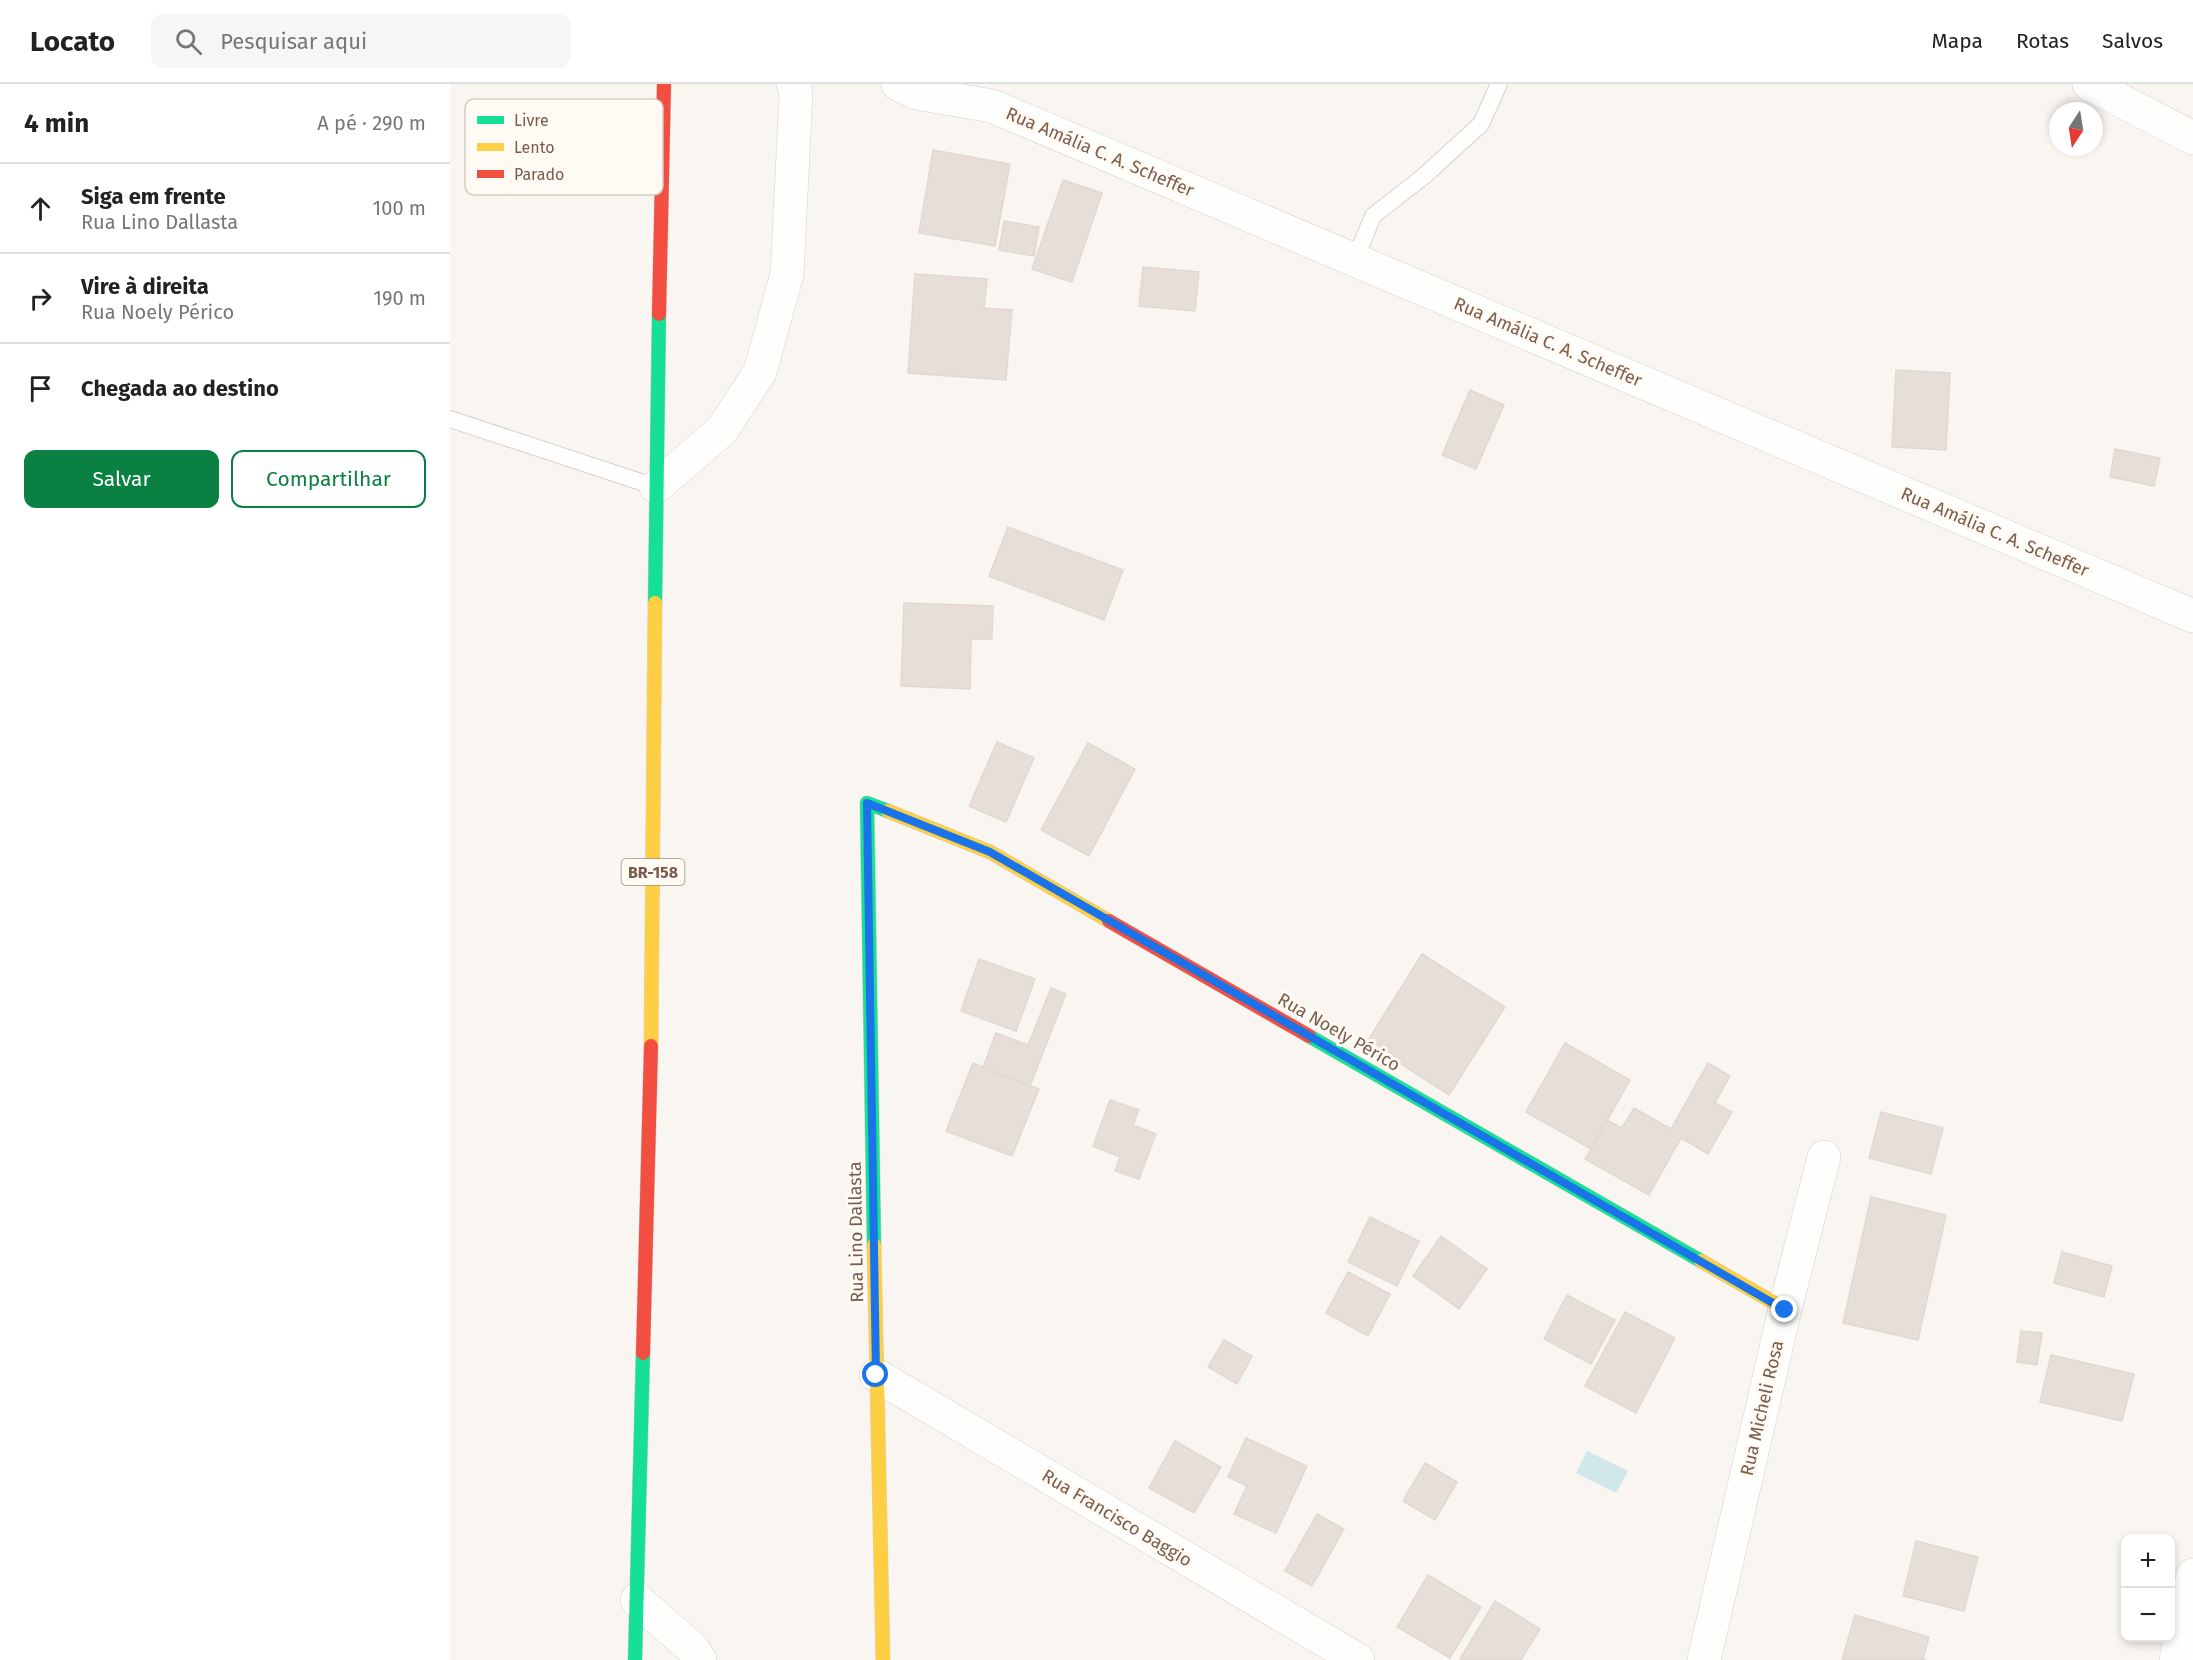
<!DOCTYPE html>
<html lang="pt">
<head>
<meta charset="utf-8">
<style>
  body { margin:0; font-family:"Fira Sans",sans-serif; background:#f6f6f6; color:#222 }
  .controls { position:absolute; right:18px; bottom:18px; display:grid; overflow:hidden; border-radius:12px; box-shadow:0 3px 9px #0003 }
  .controls button { width:54px; height:54px; display:grid; place-items:center; padding:0; border:0; border-bottom:2px solid #e0e0e0; background:#fff; color:#222; font:30px sans-serif }
  .compass { position:absolute; left:1599px; top:18px; width:54px; height:54px; border-radius:50%; background:#fff; box-shadow:0 3px 9px #0003; rotate:192deg }
  .stop { position:absolute; width:18px; height:18px; margin:-14px; border:4px solid #1a73e8; border-radius:50%; background:#fff }
  .stop.end { background:#1a73e8; border-color:#fff; box-shadow:0 2px 6px #0008 }
  .list { margin:0; padding:0; list-style:none }
  h2 { display:flex; justify-content:space-between; align-items:center; height:78px; margin:0; padding:0 24px; font-size:26px }
  h2 small { font-size:20px; font-weight:400; color:#767676 }
  .list li { display:grid; grid-template-columns:39px 1fr auto; gap:18px; align-items:center; box-sizing:border-box; height:90px; padding:0 24px; border-top:2px solid #e0e0e0 }
  .list b { display:block; font-size:22px; white-space:nowrap }
  .list p { margin:0; font-size:20px; white-space:nowrap; color:#767676 }
  .list em { font-size:20px; font-style:normal; color:#767676 }
  .actions { display:flex; gap:12px; padding:18px 24px }
  .actions a { flex:1; padding:14px 0; border:2px solid #0b8043; border-radius:12px; text-align:center; font-size:21px; color:#0b8043 }
  .actions .main { background:#0b8043; color:#fff }
  .icon { flex:none; width:33px; height:33px; fill:none; stroke:currentColor; stroke-width:2; stroke-linecap:round; stroke-linejoin:round }
  .map { position:relative; flex:none; width:1743px; height:1576px; overflow:hidden }
  header { display:flex; align-items:center; gap:36px; box-sizing:border-box; height:84px; padding:0 30px; background:#fff; border-bottom:2px solid #e0e0e0 }
  header strong { font-size:28px }
  nav { display:flex; gap:33px; margin-inline-start:auto; font-size:21px }
  .search { width:420px; height:54px; background:#f6f6f6; display:flex; align-items:center; gap:15px; box-sizing:border-box; padding:0 21px; border-radius:12px; color:#767676; font-size:22px }
  main { display:flex }
  aside { flex:1; background:#fff }
  .map>svg:first-child { display:block }
</style>
</head>
<body>
<header>
<strong>Locato</strong>
<div class="search"><svg class="icon" aria-label="search" viewBox="0 0 24 24"><circle cx="10" cy="10" r="6"/><path d="M15 15l6 6"/></svg>Pesquisar aqui</div>
<nav><a>Mapa</a><a>Rotas</a><a>Salvos</a></nav>
</header>
<main>
<aside>
<h2>4 min<small>A pé · 290 m</small></h2>
<ul class="list">
<li><svg class="icon" aria-label="ahead" viewBox="0 0 24 24"><path d="M12 20V5M6 11l6-6 6 6"/></svg><div><b>Siga em frente</b><p>Rua Lino Dallasta</p></div><em>100 m</em></li>
<li><svg class="icon" aria-label="right" viewBox="0 0 24 24"><path d="M7 20v-9h11M14 6l5 5-5 5"/></svg><div><b>Vire à direita</b><p>Rua Noely Périco</p></div><em>190 m</em></li>
<li><svg class="icon" aria-label="arrive" viewBox="0 0 24 24"><path d="M6 21V4h12l-3 4 3 4H6"/></svg><div><b>Chegada ao destino</b></div></li>
</ul>
<div class="actions"><a class="main">Salvar</a><a>Compartilhar</a></div>
</aside>
<div class="map">
<svg width="1743" height="1576" viewBox="0 0 1743 1576">
  <rect width="100%" height="100%" fill="#f9f5f0"/>
  <!-- water -->
  <path fill="#d0e8ea" d="M1137 1367 1178 1387 1166 1409 1126 1389Z"/>
  <!-- building -->
  <path fill="#e6ded7" stroke="#e2d8d2" stroke-width="1.5" d="M483 66 560 80 545 162 469 149Z
    M613 96 652 109 622 198 582 185Z
    M554 137 589 143 584 172 549 166Z
    M693 183 749 188 745 227 689 222Z
    M465 190 537 195 534 224 562 226 556 296 458 289Z
    M1446 286 1500 289 1496 366 1442 363Z
    M1020 306 1054 321 1026 385 992 371Z
    M1665 365 1710 374 1704 402 1660 393Z
    M558 443 673 486 654 536 539 492Z
    M454 519 543 522 542 555H521L520 605 451 602Z
    M547 658 584 674 556 738 519 722Z
    M638 659 685 685 639 772 591 746Z
    M972 870 1055 923 999 1011 917 958Z
    M529 875 585 895 566 947 511 927Z
    M601 904 616 910 580 1002 533 983 546 949 578 961Z
    M1115 959 1180 996 1141 1065 1076 1028Z
    M523 979 589 1005 562 1072 496 1047Z
    M1258 979 1280 992 1265 1019 1282 1028 1258 1070 1231 1054 1199 1111 1135 1075 1157 1036 1172 1044 1184 1024 1221 1045Z
    M660 1016 689 1026 683 1041 706 1050 689 1095 665 1087 670 1073 643 1062Z
    M1431 1028 1493 1044 1481 1090 1419 1074Z
    M1421 1113 1496 1131 1468 1256 1393 1239Z
    M920 1133 969 1157 947 1202 898 1178Z
    M991 1152 1037 1185 1009 1225 963 1192Z
    M1612 1168 1662 1182 1654 1213 1604 1199Z
    M898 1188 940 1210 918 1252 876 1229Z
    M1117 1211 1165 1236 1141 1280 1094 1255Z
    M1175 1228 1225 1254 1186 1329 1135 1302Z
    M1571 1247 1592 1249 1587 1281 1567 1278Z
    M774 1256 802 1272 787 1300 758 1283Z
    M1601 1271 1684 1290 1672 1337 1590 1318Z
    M796 1354 857 1382 826 1449 784 1430 797 1402 778 1393Z
    M725 1357 771 1383 744 1429 699 1404Z
    M975 1379 1007 1398 985 1436 953 1417Z
    M867 1430 894 1445 862 1502 835 1487Z
    M1466 1457 1528 1473 1514 1527 1453 1512Z
    M978 1491 1031 1523 1000 1574 947 1543Z
    M1045 1517 1090 1545 1071 1576H1012L1010 1575Z
    M1405 1531 1479 1553 1473 1575 1476 1576H1392Z"/>
  <g fill="none" stroke-linecap="round" stroke-linejoin="round">
    <defs>
      <path id="lane" d="M905 176 923 132 974 92 1031 40 1049 0
        M0 335 206 403"/>
      <path id="street" d="M448 0 466 9 542 22 1743 532
        M1639 0 1743 54
        M206 403 272 346 310 288 337 190 346 10 343 0
        M426 1291 908 1576
        M187 1516 243 1565 250 1576
        M1254 1576 1335 1225 1374 1073
        M1726 1576 1743 1491"/>
      <path id="fast" d="M205 519 209 230
        M859 952 1251 1177
        M424 1161 417 719 438 727
        M185 1576 193 1269"/>
      <path id="slow" d="M438 727 540 768 659 837
        M201 962 205 519
        M424 1161 433 1576
        M1251 1177 1335 1225"/>
      <path id="jam" d="M209 230 214 0
        M659 837 859 952
        M193 1269 201 962"/>
    </defs>
    <!-- lane casing -->
    <use href="#lane" stroke="#d7d1cb" stroke-width="18"/>
    <!-- street casing -->
    <use href="#street" stroke="#d7d1cb" stroke-width="34"/>
    <!-- fast casing -->
    <use href="#fast" stroke="#d9d2cb" stroke-width="15"/>
    <!-- slow casing -->
    <use href="#slow" stroke="#d9d2cb" stroke-width="15"/>
    <!-- jam casing -->
    <use href="#jam" stroke="#d9d2cb" stroke-width="15"/>
    <!-- lane -->
    <use href="#lane" stroke="#fefefd" stroke-width="16"/>
    <!-- street -->
    <use href="#street" stroke="#fefefd" stroke-width="33"/>
    <!-- fast -->
    <use href="#fast" stroke="#16e098" stroke-width="14"/>
    <!-- slow -->
    <use href="#slow" stroke="#ffcf43" stroke-width="14"/>
    <!-- jam -->
    <use href="#jam" stroke="#f24e42" stroke-width="14"/>
  </g>
  <g fill="none" stroke-linecap="round" stroke-linejoin="round">
    <!-- route -->
    <path stroke="#1a73e8" stroke-width="8" d="M426 1291 417 719 540 768 1335 1226"/>
  </g>
  <g text-anchor="middle" stroke-width="6" stroke-linejoin="round" paint-order="stroke">
    <!-- shield labels -->
    <rect fill="#fffaf3" stroke="#a28b7f" stroke-width="1.5" x="171.5" y="775" width="63" height="26" rx="4.5"/>
    <g font-size="16" font-weight="bold" fill="#7a5c4d">
      <text x="203" y="794">BR-158</text>
    </g>
    <!-- street labels -->
    <g font-size="18" fill="#7a5c4d" stroke="#fffaf3">
      <text transform="translate(650 68) rotate(23)" y="6">Rua Amália C. A. Scheffer</text>
      <text transform="translate(1098 258) rotate(23)" y="6">Rua Amália C. A. Scheffer</text>
      <text transform="translate(1545 448) rotate(23)" y="6">Rua Amália C. A. Scheffer</text>
      <text transform="translate(889 948) rotate(30)" y="6">Rua Noely Périco</text>
      <text transform="translate(406 1148) rotate(-91)" y="6">Rua Lino Dallasta</text>
      <text transform="translate(1312 1324) rotate(-77)" y="6">Rua Micheli Rosa</text>
      <text transform="translate(667 1434) rotate(31)" y="6">Rua Francisco Baggio</text>
    </g>
  </g>
  <!-- legend -->
  <rect x="15" y="15" width="198" height="96" rx="9" fill="#fffaf3" stroke="#d7cbc1" stroke-width="1.5"/>
  <rect x="27" y="32" width="27" height="8" fill="#16e098"/>
  <rect x="27" y="59" width="27" height="8" fill="#ffcf43"/>
  <rect x="27" y="86" width="27" height="8" fill="#f24e42"/>
  <g font-size="16" fill="#7a5c4d">
    <text x="64" y="42">Livre</text>
    <text x="64" y="69">Lento</text>
    <text x="64" y="96">Parado</text>
  </g>
</svg>
<div class="controls">
<button>+</button>
<button>−</button>
</div>
<svg class="compass" viewBox="-18 -18 36 36"><path d="M0-13l5 13h-10z" fill="#e53935"/><path d="M0 13l5-13h-10z" fill="#767676"/></svg>
<div class="stop" style="left:426px;top:1291px"></div>
<div class="stop end" style="left:1335px;top:1226px"></div>
</div>
</main>
</body>
</html>
